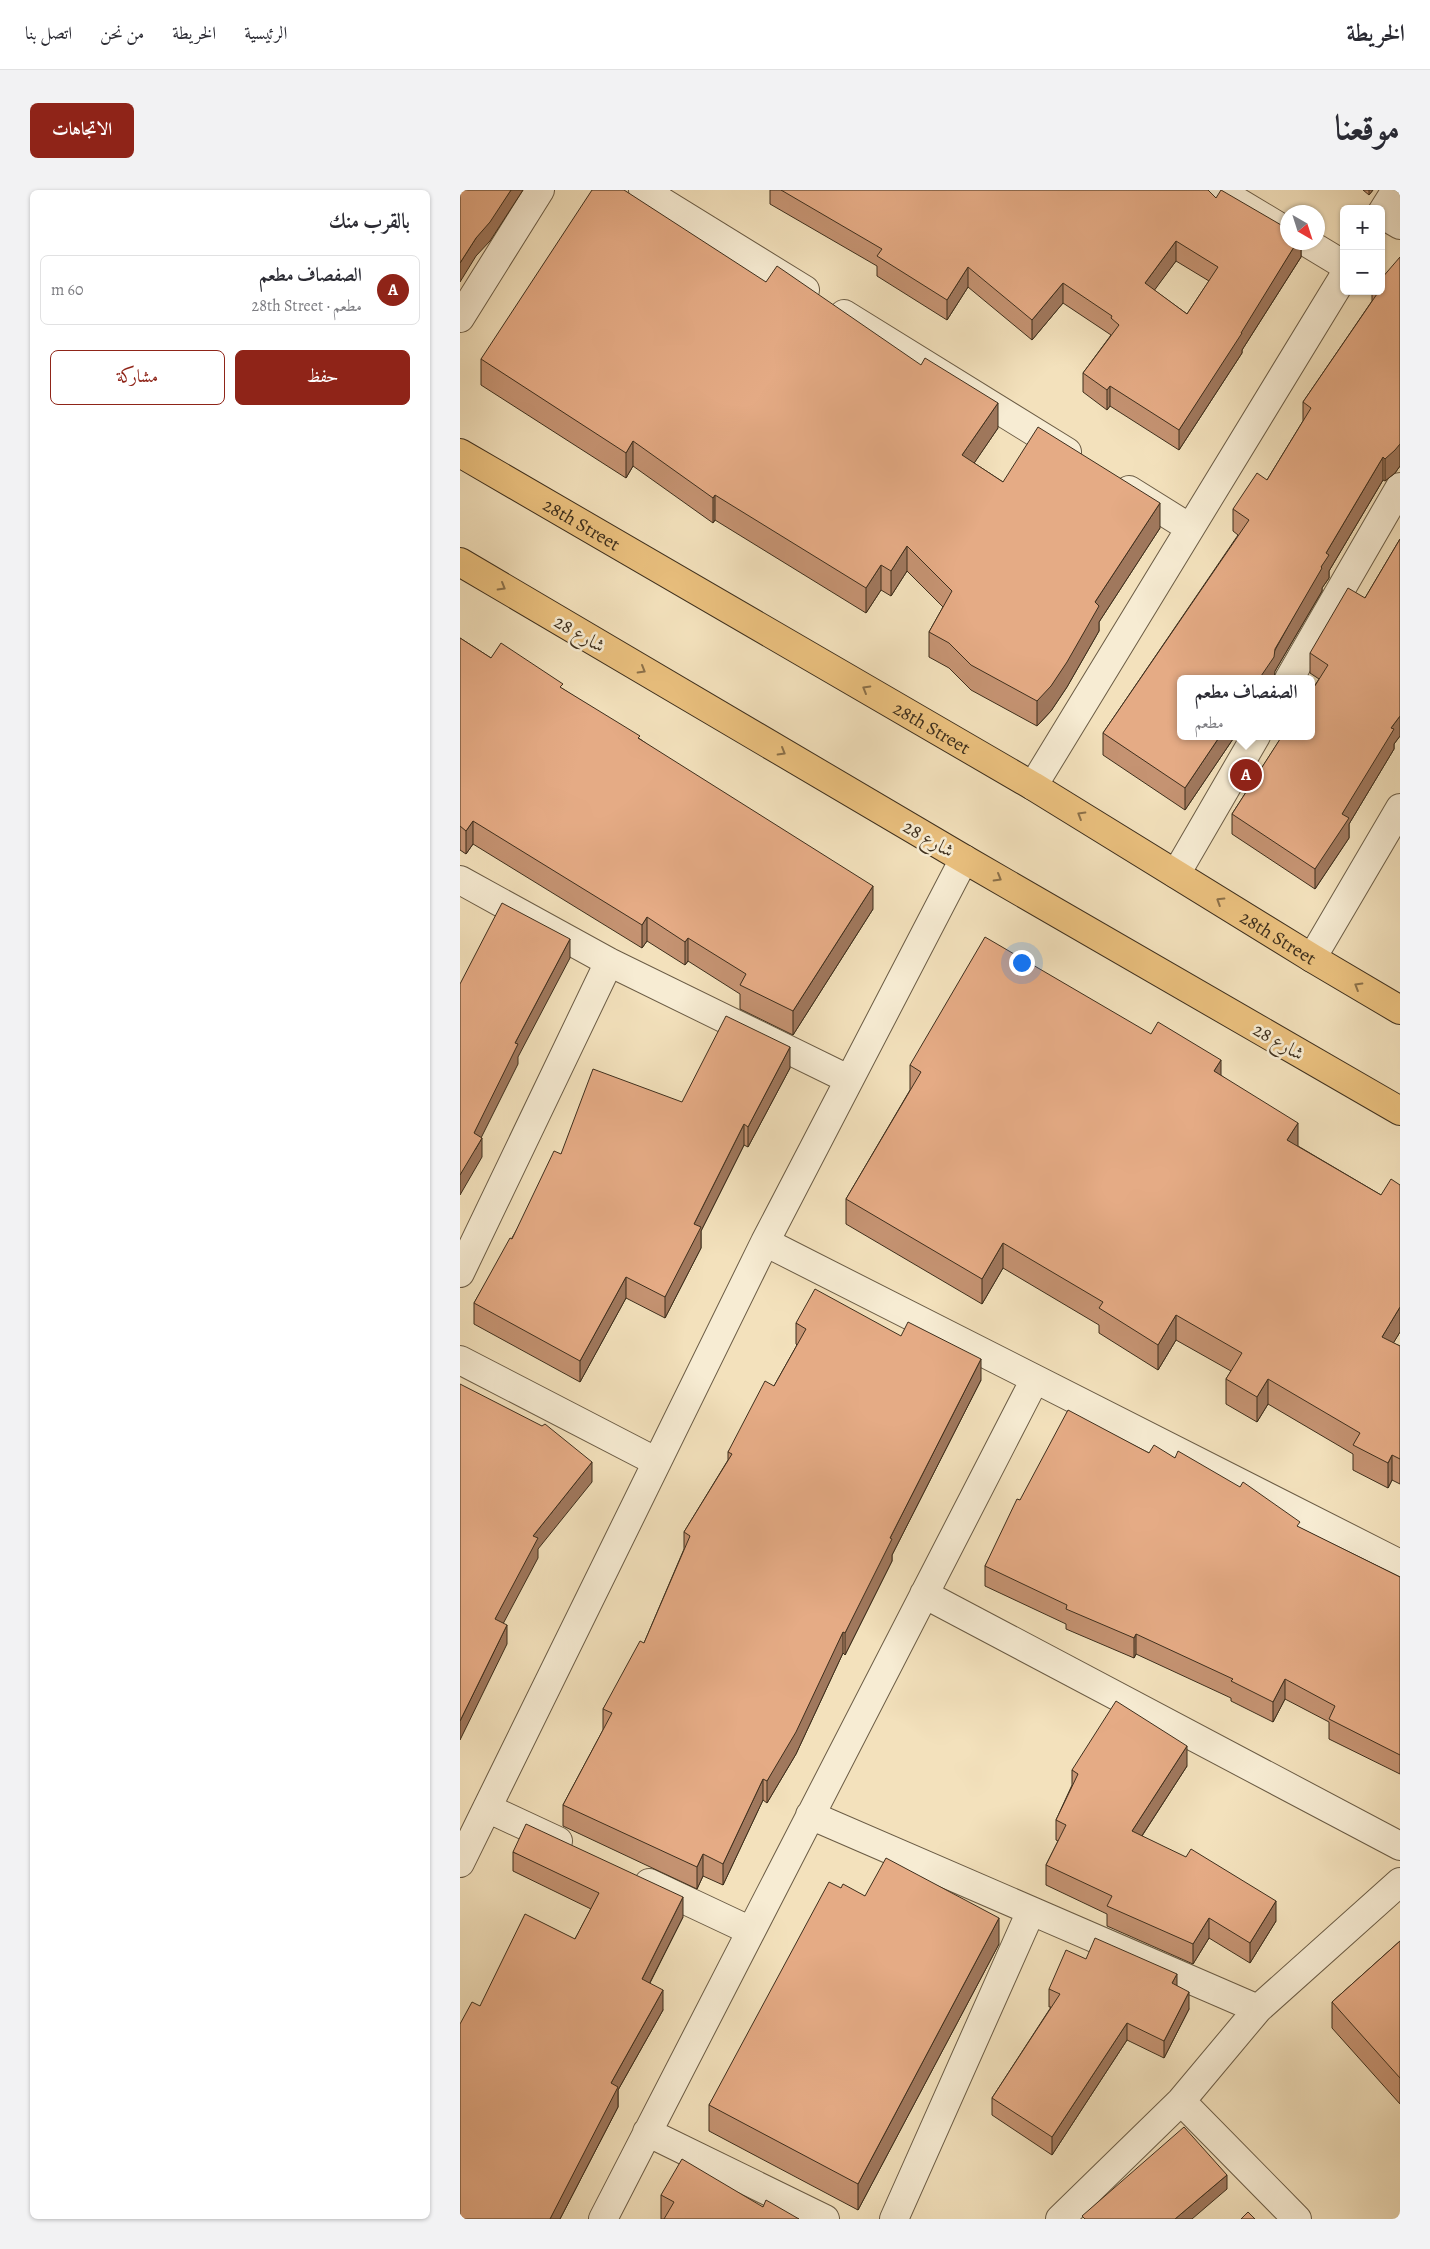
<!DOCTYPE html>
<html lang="ar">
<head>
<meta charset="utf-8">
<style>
  body { margin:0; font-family:Alegreya,Amiri,serif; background:#f2f2f3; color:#2b2b33; direction:rtl }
  .controls { position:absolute; right:15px; top:15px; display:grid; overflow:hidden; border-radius:8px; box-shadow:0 1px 4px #0004 }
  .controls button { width:45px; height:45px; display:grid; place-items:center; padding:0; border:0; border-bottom:1px solid #e1e1e2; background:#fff; color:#2b2b33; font:25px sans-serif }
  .compass { position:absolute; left:820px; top:15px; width:45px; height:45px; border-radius:50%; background:#fff; box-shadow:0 1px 4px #0004; rotate:141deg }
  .you { position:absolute; left:561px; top:772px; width:18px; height:18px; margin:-12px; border:4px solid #fff; border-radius:50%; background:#1a73e8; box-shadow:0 0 0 8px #1a73e833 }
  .badge { display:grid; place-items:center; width:32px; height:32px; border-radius:50%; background:#8f2418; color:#fff; font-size:16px; font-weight:700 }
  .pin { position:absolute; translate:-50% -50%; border:2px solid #fff; box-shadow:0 1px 5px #0006 }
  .popup { position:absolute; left:717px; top:485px; width:138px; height:65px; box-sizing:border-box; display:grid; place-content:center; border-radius:8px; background:#fff; filter:drop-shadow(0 1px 4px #0005); font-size:16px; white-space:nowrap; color:#7c7c81 }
  .popup b { font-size:19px; color:#2b2b33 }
  .popup::after { content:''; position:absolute; left:50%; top:100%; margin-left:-10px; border:10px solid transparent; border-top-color:#fff }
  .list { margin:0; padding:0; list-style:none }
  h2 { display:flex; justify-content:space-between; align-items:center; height:65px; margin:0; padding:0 20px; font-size:21px }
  h2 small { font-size:16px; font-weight:400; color:#7c7c81 }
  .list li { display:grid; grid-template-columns:32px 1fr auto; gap:15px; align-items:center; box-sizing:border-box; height:70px; margin:0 10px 10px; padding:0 10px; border:1px solid #e1e1e2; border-radius:8px }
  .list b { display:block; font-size:19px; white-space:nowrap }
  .list p { margin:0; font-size:16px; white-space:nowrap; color:#7c7c81 }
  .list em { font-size:16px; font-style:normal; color:#7c7c81 }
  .actions { display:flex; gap:10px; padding:15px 20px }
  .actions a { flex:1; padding:11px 0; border:1px solid #8f2418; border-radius:8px; text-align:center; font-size:18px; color:#8f2418 }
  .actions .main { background:#8f2418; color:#fff }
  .map { position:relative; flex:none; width:940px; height:2029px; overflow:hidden; direction:ltr; border-radius:8px }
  header { display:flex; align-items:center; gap:30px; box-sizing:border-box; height:70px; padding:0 25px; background:#fff; border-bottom:1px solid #e1e1e2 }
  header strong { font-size:24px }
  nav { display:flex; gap:28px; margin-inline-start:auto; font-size:18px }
  .intro { display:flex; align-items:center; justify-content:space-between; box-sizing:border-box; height:120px; padding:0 30px }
  h1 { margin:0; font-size:35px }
  .button { padding:12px 22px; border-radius:8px; background:#8f2418; color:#fff; font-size:18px; font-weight:700 }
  main { display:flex; gap:30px; padding:0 30px }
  aside { flex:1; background:#fff; border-radius:8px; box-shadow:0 1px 4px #0004 }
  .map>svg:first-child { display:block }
</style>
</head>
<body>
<header>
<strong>الخريطة</strong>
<nav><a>الرئيسية</a><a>الخريطة</a><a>من نحن</a><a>اتصل بنا</a></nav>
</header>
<div class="intro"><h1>موقعنا</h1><a class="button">الاتجاهات</a></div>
<main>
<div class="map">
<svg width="940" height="2029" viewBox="0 0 940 2029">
  <rect width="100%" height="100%" fill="#f3e1bc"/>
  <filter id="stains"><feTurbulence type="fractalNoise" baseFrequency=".004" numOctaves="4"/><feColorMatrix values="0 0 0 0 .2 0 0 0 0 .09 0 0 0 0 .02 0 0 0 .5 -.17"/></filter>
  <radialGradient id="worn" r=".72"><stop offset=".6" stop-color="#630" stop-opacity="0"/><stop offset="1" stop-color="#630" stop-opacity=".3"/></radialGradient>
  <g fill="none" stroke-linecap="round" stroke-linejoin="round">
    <defs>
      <path id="minor" d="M183 0 345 100
        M758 0 828 42
        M936 0 921 24 940 35
        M846 52 884 75
        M384 124 607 262
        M0 128 80 0
        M669 300 730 338
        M829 489 940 297
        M573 596 884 86
        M716 684 796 546
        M0 690 149 772 388 889
        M852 768 940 618
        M305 1052 940 1374
        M0 1083 149 772
        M0 1170 197 1272
        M464 1404 940 1656
        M27 1618 98 1651
        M350 1625 798 1819
        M0 1673 305 1052 504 669
        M189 1693 291 1741
        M721 1911 837 2029
        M187 1942 365 2029
        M143 2029 575 1189
        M434 2029 571 1721
        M600 2029 721 1911 798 1819 940 1692"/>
      <g id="major">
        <path id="s1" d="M0 263 573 596 852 768 940 820"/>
        <path d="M0 372 504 669 940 921"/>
      </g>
    </defs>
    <!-- minor casing -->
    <use href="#minor" stroke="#6b5c45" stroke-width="30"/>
    <!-- major casing -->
    <use href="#major" stroke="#3e2f1d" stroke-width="30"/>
    <!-- minor -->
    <use href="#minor" stroke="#f7ecd3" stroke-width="28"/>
    <!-- major -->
    <use href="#major" stroke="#eac07e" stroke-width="28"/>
  </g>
  <!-- wall -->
  <path fill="#c59372" stroke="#3e2f1d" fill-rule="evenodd" d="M310 0H748L756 8 841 52V67L782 160V163L719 260 650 216 647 220 623 202V183L651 145 603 113 572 150 508 97 487 130 417 86V76L310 14ZM716 71 749 91 727 124 694 100Z
    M903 0H913L909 5Z
    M940 67V276L935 283 925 291 923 290 869 381V388L862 398V401L815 481 721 546H775L725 620 643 565V543L778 345 773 341V319L807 290 843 231V212L912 111V101H921Z
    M306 92 538 238 514 273 543 292 700 338 639 432V441L607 497 591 521 577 536 511 500 489 478 469 467V442L483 417 447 381 431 406 421 400 406 423 255 330 253 333 173 276 166 288 21 195V169Z
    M940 349V546L934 554V559L889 634V648L855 699 772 644V624L859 489 850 483V463L905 408Z
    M0 448 31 468 103 499 180 549 413 719 333 845 280 819V804L228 771 225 775 187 751 182 758 13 654 6 664 0 660Z
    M450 875 761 885 838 956 921 1005 940 995V1142L933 1153 940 1156V1294L932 1290 928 1298 893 1280V1264L808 1214 797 1232 766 1214V1189L771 1181 716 1150 698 1180 639 1143V1135L543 1078 522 1114 386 1034V1009L450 900Z
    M330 878 288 957 284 955 241 1041V1058L205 1128 166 1108 120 1192 14 1134V1113L101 964Z
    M336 1133 521 1190 432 1365V1371L385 1465 383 1463 336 1564 307 1613 303 1610 263 1695 243 1686 237 1699 103 1636V1615L143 1540V1519L184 1453 224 1359V1342L268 1270V1262L314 1196 337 1155 336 1154Z
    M689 1263 715 1268 840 1338 940 1387V1584L869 1549V1532L825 1509 813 1532 771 1511V1508L676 1464 674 1468 606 1439V1434L525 1396V1376L560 1310Z
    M727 1576 682 1646 816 1731 790 1773 749 1748 733 1774 647 1736V1724L586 1695V1675L598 1651 596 1650V1630L612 1595V1580Z
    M53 1662 223 1727 190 1793 203 1820 158 1900V1917L100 2029H0L20 1816 115 1749 131 1719 53 1681Z
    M381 1698 539 1754 398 2020 249 1941V1915Z
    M940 1751V1914L872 1838V1812Z
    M626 1769 717 1796 729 1819 704 1868 667 1850 592 1965 532 1925V1908L591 1817H589V1799Z
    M201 2005 303 2017 339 2029H201Z"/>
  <!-- shaded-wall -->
  <path fill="#a0785d" stroke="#3e2f1d" d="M51 0H63L30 51 16 66 0 92V73L16 48Z
    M909 0H913L909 5Z
    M716 51V71L685 113V93Z
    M837 52H841V67L782 160V163L719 260V240Z
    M508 77V97L487 130V110Z
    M603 93V113L572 150V130Z
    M650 196V216L647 220V200Z
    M538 213V238L502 291V265Z
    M173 251V276L166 288V263Z
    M940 253V276L935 283 925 291V269Z
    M923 267V290L869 381V388L862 398V401L815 481 814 489H799L861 377 866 363Z
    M255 305V330L253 333V308Z
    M700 313V338L639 432V441L607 497 591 521 577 536V511L635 412Z
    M447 356V381L431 406V381Z
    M421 375V400L406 423V398Z
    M940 526V546L934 554V559L889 634V648L855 699V679L882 624 931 538Z
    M760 546H775L725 620V598Z
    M13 631V654L6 664V641Z
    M413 696V719L333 845V821Z
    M187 727V751L182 758V735Z
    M228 748V771L225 775V752Z
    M110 749V768L58 867V874L15 960 22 948V967L0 1005V985L14 943 55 853Z
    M330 857V878L288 957V937Z
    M761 870V895L754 881Z
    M838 933V958L827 950Z
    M284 934V955L241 1041V1058L205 1128V1107L234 1034Z
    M543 1053V1078L522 1114V1089Z
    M166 1087V1108L120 1192V1171Z
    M940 1117V1142L922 1172V1147Z
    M716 1125V1150L698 1180V1155Z
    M521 1169V1190L432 1365V1371L385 1465V1443L430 1348Z
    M808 1189V1214L797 1232V1207Z
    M932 1265V1290L928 1298V1273Z
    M132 1272V1292L78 1359V1368L35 1449V1429L73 1346Z
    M47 1435V1454L0 1550V1531Z
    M383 1442V1463L336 1564 307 1613V1591Z
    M676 1444V1464L674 1468V1448Z
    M825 1489V1509L813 1532V1512Z
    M727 1556V1576L672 1661V1641Z
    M303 1589V1610L263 1695V1674Z
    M243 1664V1686L237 1699V1677Z
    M223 1707V1727L182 1808V1789Z
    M816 1711V1731L790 1773V1753Z
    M539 1728V1754L398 2020V1994Z
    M749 1728V1748L733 1774V1754Z
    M717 1784V1801L712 1793Z
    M203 1800V1820L158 1900V1917L100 2029H90L151 1893Z
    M729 1802V1819L704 1868V1851Z
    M667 1833V1850L592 1965V1947Z
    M767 1985V1999L732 2029H715Z"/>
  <!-- building -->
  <path fill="#e5ab85" stroke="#3e2f1d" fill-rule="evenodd" d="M0 0H51L30 32 16 48 0 73Z
    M132 0H164L306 92 317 76 461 175 465 168 538 213 502 265 543 292 578 237 700 313 635 412 639 416 607 472 591 496 577 511 511 475 489 453 469 442 492 401 447 356 431 381 421 375 406 398 255 305 253 308 173 251 166 263 21 169Z
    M321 0H748L756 8 761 0 828 39V52H837L781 143H782L719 240 650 196 647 200 623 183 659 135 651 128 652 126 603 93 572 130 508 77 487 110 417 66 422 59ZM716 51 758 77 727 124 685 93Z
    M940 67V254L935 260 925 269 923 267 866 363 869 365 861 377 862 378 815 459 814 467 799 489H721V546H760L725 598 643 543 789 330 773 319 797 283 807 290 851 218 843 212 917 104 914 101H921V89Z
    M940 349V526L931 538 934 539 882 624 889 628 855 679 772 624 822 546H851V502L868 475 850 463 888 398 905 408Z
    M0 448 31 468 41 453 103 494 100 497 180 546 178 548 413 696 333 821 280 795 286 784 228 748 225 752 187 727 182 735 13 631 6 641 0 636Z
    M42 713 110 749 55 853 58 854 14 943 22 948 0 985V794Z
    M525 747 691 844 698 832 761 870 754 881 838 933 827 950 921 1005 931 989 940 995V1117L922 1147 940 1156V1269L932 1265 928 1273 893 1255 900 1243 808 1189 797 1207 766 1189 782 1163 716 1125 698 1155 639 1118 643 1112 543 1053 522 1089 386 1009 461 882 450 875Z
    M266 826 330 857 288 937 284 934 234 1034 241 1037 205 1107 166 1087 120 1171 14 1113 50 1048 52 1049 94 961 101 964 133 879 222 912Z
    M355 1099 441 1146 448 1132 521 1169 430 1348 432 1349 385 1443 383 1442 336 1542 307 1591 303 1589 263 1674 243 1664 237 1677 103 1615 152 1523 143 1519 180 1451 184 1453 230 1346 224 1342 272 1264 268 1262 305 1191 314 1196 346 1139 336 1133Z
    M0 1194 82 1236 85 1234 132 1272 73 1346 78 1348 35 1429 47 1435 0 1531Z
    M608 1220 689 1263 694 1255 715 1268 718 1261 780 1297 783 1292 840 1332 837 1336 940 1387V1565L869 1529 875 1516 825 1489 813 1512 771 1491 773 1489 676 1444 674 1448 606 1419 607 1415 525 1376 557 1309 560 1310Z
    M656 1511 727 1556 672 1641 726 1667 731 1659 816 1711 790 1753 749 1728 733 1754 647 1716 652 1706 586 1675 606 1635 596 1630 618 1584 612 1580Z
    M66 1634 223 1707 182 1789 203 1800 151 1893 158 1897 90 2029H0V1834L12 1812 20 1816 65 1724 115 1749 139 1703 53 1662Z
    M426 1668 539 1728 398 1994 249 1915 369 1692 381 1698 383 1694 405 1706Z
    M635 1748 717 1784 712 1793 729 1802 704 1851 667 1833 592 1947 532 1908 600 1804 589 1799 606 1760 626 1769Z
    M940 1751V1888L872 1812Z
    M724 1937 767 1985 715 2029H625L622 2026Z
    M222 1969 303 2017 306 2010 339 2029H204L214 2012 201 2005Z
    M788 2022 795 2029H781Z"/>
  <!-- one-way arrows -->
  <defs><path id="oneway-chevron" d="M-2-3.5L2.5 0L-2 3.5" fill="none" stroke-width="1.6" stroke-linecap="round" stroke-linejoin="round" transform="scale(1.25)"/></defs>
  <g stroke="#8b7049">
    <use href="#oneway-chevron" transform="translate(42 397) rotate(30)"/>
    <use href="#oneway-chevron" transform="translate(182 480) rotate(30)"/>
    <use href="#oneway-chevron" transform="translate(406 499) rotate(-150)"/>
    <use href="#oneway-chevron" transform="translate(322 562) rotate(30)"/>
    <use href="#oneway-chevron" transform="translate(621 625) rotate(-149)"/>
    <use href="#oneway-chevron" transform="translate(538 688) rotate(30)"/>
    <use href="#oneway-chevron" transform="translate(760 711) rotate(-148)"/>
    <use href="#oneway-chevron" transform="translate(898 796) rotate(-149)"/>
  </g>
  <g text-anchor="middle" stroke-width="5" stroke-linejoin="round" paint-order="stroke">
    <!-- street labels -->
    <g font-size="19" fill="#3e2f1d" stroke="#f7ecd3">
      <text dy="7" stroke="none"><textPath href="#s1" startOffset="141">28th Street</textPath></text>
      <text transform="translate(120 443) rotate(30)" y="7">شارع 28</text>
      <text dy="7" stroke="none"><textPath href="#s1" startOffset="546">28th Street</textPath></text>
      <text transform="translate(469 648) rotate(30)" y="7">شارع 28</text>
      <text dy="7" stroke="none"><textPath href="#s1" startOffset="951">28th Street</textPath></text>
      <text transform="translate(819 851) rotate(30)" y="7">شارع 28</text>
    </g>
  </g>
  <rect width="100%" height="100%" filter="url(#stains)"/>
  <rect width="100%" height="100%" fill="url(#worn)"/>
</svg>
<div class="controls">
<button>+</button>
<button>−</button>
</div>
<svg class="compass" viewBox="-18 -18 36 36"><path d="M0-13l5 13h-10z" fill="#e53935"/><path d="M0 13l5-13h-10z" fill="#7c7c81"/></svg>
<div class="you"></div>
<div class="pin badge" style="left:786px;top:585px">A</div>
<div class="popup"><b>الصفصاف مطعم</b>مطعم</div>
</div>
<aside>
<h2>بالقرب منك<small></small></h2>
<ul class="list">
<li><span class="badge">A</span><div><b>الصفصاف مطعم</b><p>مطعم · 28th Street</p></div><em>60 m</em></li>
</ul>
<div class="actions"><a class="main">حفظ</a><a>مشاركة</a></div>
</aside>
</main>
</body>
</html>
